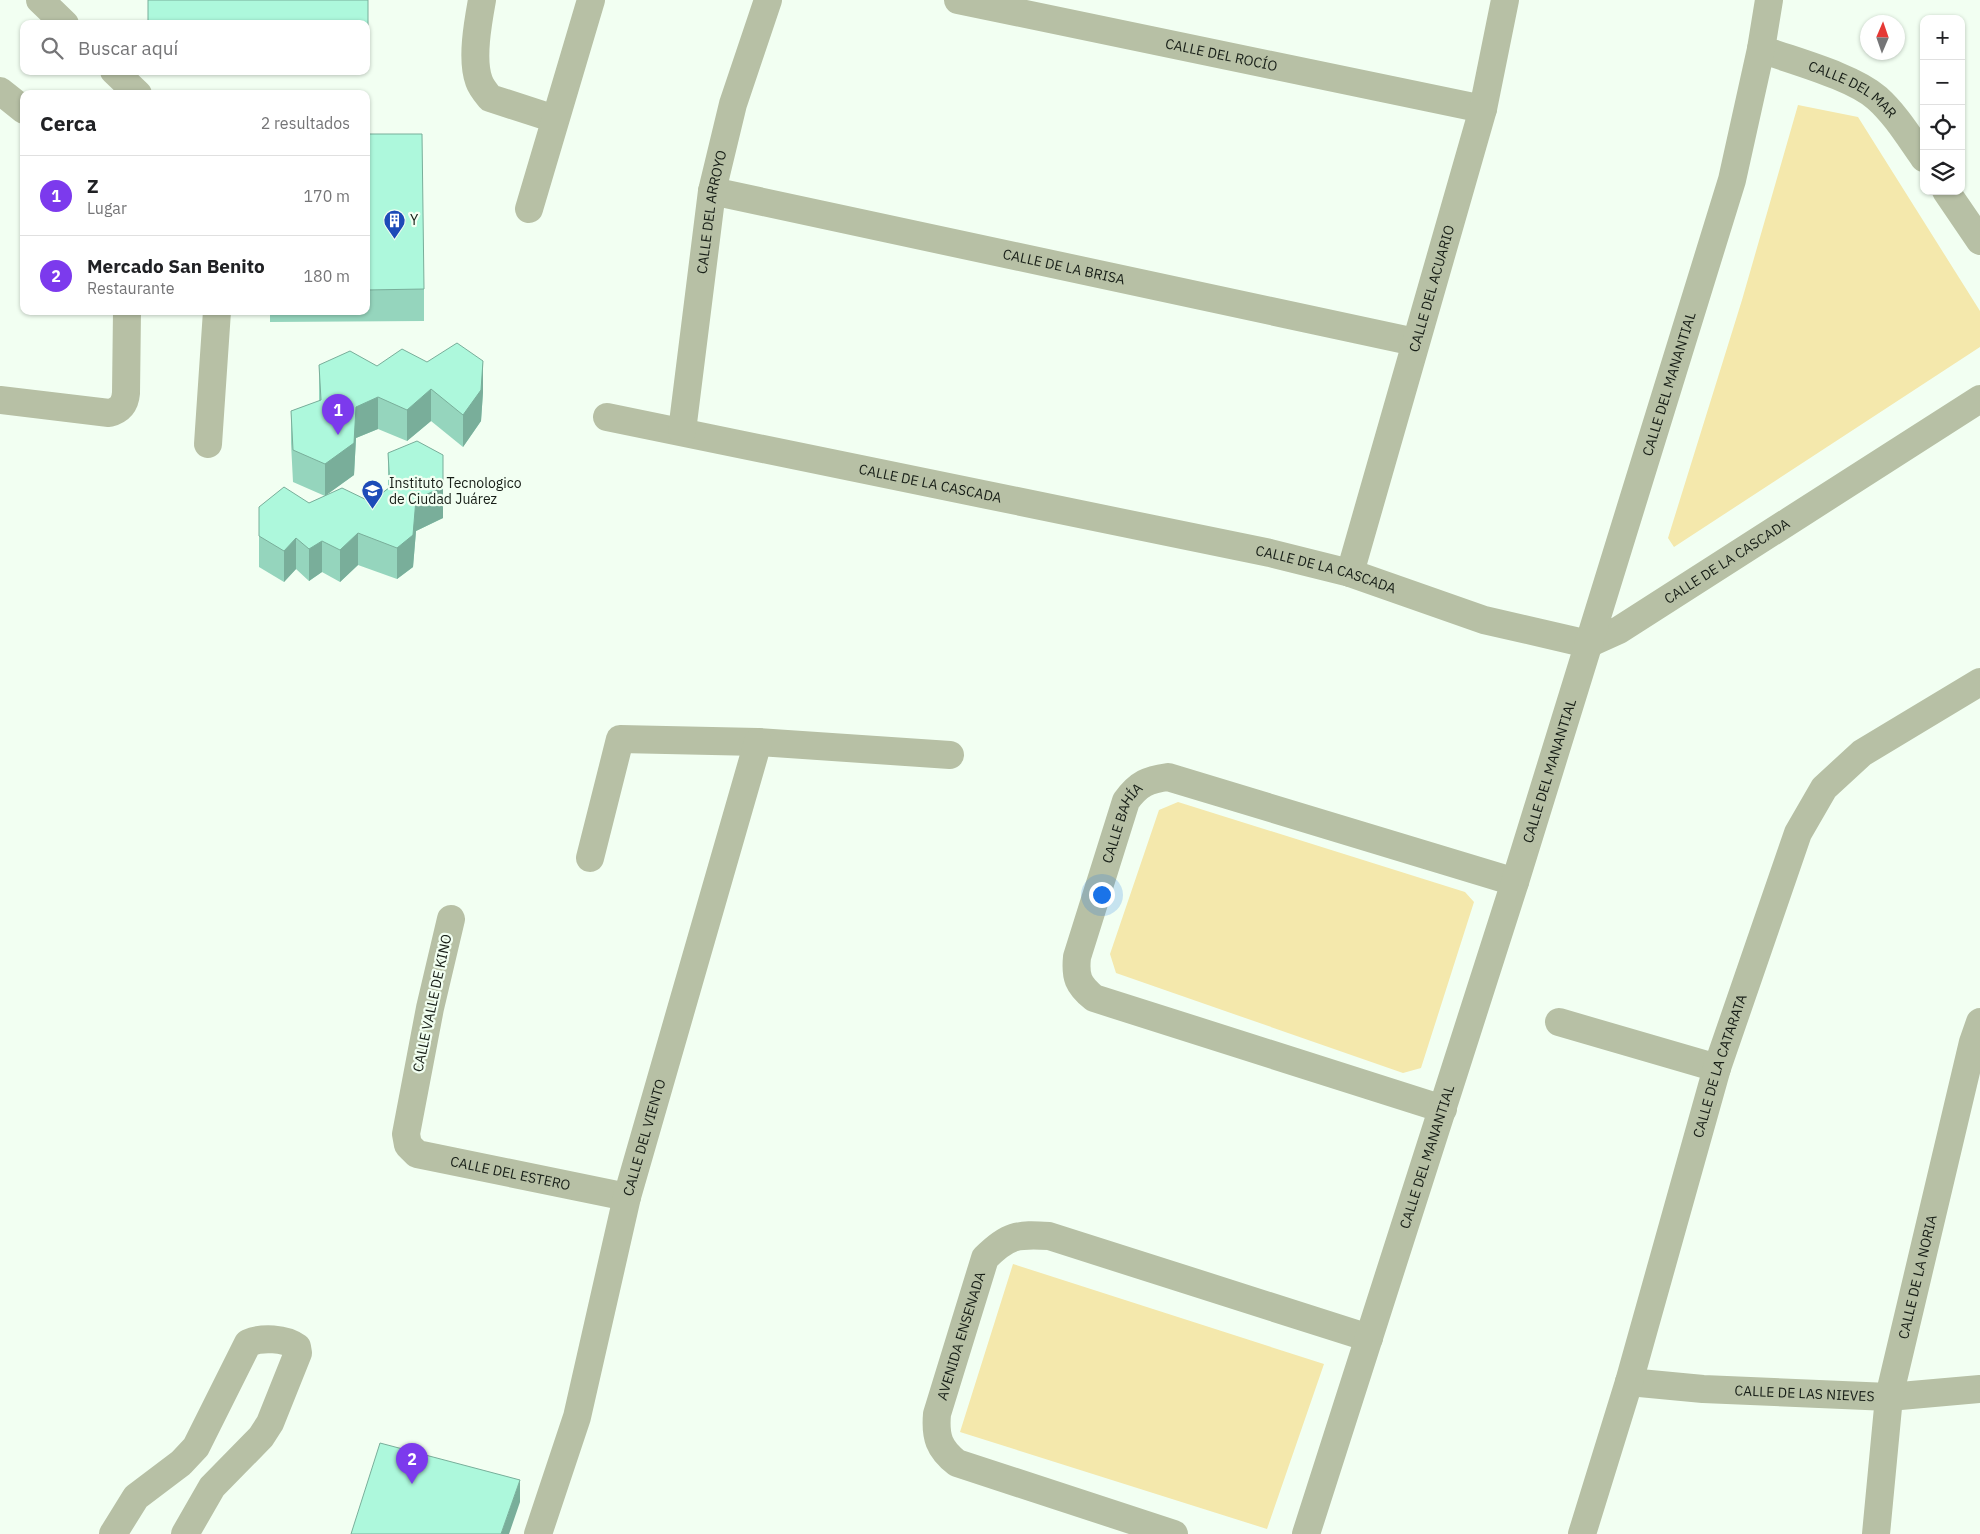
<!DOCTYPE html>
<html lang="es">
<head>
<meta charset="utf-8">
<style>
  body { margin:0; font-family:"IBM Plex Sans",sans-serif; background:#f6f6f6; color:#202124 }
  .controls { position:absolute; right:15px; top:15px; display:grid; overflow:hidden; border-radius:10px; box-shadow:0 1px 4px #0004 }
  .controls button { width:45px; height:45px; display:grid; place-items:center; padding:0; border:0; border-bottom:1px solid #e0e0e0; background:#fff; color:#202124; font:25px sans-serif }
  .compass { position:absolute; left:1860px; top:15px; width:45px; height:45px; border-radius:50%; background:#fff; box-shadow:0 1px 4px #0004; rotate:2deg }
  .you { position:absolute; left:1101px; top:894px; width:18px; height:18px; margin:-12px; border:4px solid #fff; border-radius:50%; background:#1a73e8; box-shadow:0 0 0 8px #1a73e833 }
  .badge { display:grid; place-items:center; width:32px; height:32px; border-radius:50%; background:#7c3aed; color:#fff; font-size:16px; font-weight:700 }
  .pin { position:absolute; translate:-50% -41px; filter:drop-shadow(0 1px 2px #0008) }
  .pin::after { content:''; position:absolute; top:26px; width:18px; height:15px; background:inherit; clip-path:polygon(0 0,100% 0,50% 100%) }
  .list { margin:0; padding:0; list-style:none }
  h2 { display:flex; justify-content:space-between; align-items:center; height:65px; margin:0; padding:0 20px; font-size:21px }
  h2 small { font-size:16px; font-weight:400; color:#757577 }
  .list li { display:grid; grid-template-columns:32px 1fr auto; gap:15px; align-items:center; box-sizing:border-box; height:80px; padding:0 20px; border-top:1px solid #e0e0e0 }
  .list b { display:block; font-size:19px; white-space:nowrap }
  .list p { margin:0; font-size:16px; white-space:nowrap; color:#757577 }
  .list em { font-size:16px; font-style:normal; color:#757577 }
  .icon { flex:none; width:28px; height:28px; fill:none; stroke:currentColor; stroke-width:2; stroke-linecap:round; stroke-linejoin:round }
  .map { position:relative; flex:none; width:1980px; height:1534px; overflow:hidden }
  .search { position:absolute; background:#fff; box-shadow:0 1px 4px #0004; left:20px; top:20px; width:350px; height:55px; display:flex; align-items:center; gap:12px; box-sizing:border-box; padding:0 18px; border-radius:10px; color:#757577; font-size:19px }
  .panel { position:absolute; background:#fff; box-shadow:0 1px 4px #0004; left:20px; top:90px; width:350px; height:225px; border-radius:10px }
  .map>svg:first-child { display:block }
</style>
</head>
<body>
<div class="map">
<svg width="1980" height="1534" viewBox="0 0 1980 1534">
  <rect width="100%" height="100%" fill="#f2fff2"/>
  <!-- green -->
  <path fill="#f4e8ac" d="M1798 105 1858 117 1980 311V347L1674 547 1668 538 1742 300Z
    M1178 802 1465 892 1474 902 1421 1068 1403 1073 1116 973 1110 954 1159 810Z
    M1013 1264 1324 1364 1267 1529 960 1432Z"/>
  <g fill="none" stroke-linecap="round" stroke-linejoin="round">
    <!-- minor -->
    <g stroke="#b7c0a5" stroke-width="28">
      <path d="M40 0 65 24"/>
      <path d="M482 0C478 22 471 60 479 81 481 87 486 93 490 98L555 119"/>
      <path id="s1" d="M958 0 1483 109"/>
      <path id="s2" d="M1761 49C1793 61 1852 76 1877 98 1896 115 1909 137 1924 158"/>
      <path d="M114 71 138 94"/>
      <path d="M0 91 24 110"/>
      <path id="s3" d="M712 191 1415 342"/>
      <path d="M1946 191 1980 241"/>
      <path d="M529 209 591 0"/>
      <path d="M0 400 109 413C120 410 125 405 126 393L127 311"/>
      <path id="s4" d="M607 417 1270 553 1350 573 1484 620 1588 644 1619 630 1980 399"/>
      <path id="s5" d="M682 431 712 191 733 104 768 0"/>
      <path d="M208 444 217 311"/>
      <path id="s6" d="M1350 573 1483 109 1505 0"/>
      <path d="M590 858 620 739 758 742 950 755"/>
      <path id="s7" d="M451 919 430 1008 406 1134 408 1145 417 1154 627 1197"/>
      <path d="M1559 1022 1717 1068"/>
      <path id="s8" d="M1443 1109 1094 998C1078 985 1075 977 1077 957L1126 801C1139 783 1148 780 1168 777L1515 882"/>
      <path id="s9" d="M1629 1382 1703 1389 1889 1397 1980 1389"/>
      <path d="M113 1534 136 1497 181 1463 196 1447 248 1343C262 1337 285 1338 297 1347L298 1353 270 1423 261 1437 212 1487 185 1534"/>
      <path id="s10" d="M538 1534 577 1417 627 1197 758 742"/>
      <path id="s11" d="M1174 1534 957 1463C939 1449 935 1437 937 1414L985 1258C1008 1235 1017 1234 1049 1236L1369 1338"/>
      <path id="s12" d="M1306 1534 1515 882 1732 180 1761 49 1769 0"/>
      <path id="s13" d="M1582 1534 1629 1382 1717 1068 1798 833 1824 788 1862 753 1980 682"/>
      <path id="s14" d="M1876 1534 1889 1397 1973 1042 1980 1022"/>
    </g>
  </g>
  <!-- wall -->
  <path fill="#95d5bd" d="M368 0V67H366V24Z
    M366 134 424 289V321L270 322V311H366Z
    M319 365 377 366 483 392 481 421 463 447 431 421 407 441 378 429 356 438 354 475 326 495 371 502 388 488V453L443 518 416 531 413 567 397 579 358 565 340 582 322 572 309 581 296 569 284 582 259 567V507L309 503 325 496 293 482 291 443V411L319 401Z"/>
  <!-- shaded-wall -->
  <path fill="#79ae9a" d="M483 361V392L481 421 463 447V415Z
    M431 389V421L407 441V410Z
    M378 397V429L356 438 354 475 325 496V464L356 407Z
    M443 487V518L416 531 413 567 397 579V548L416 499Z
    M358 533V565L340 582V550Z
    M296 538V569L284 582V551Z
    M322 541V572L309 581V549Z
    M520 1480V1502L509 1534H501Z"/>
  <!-- building -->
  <path fill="#adf8dc" stroke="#79ae9a" d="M148 0H368V36H366V24H148Z
    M366 134H422L424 289 366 290Z
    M457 343 483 361 481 390 463 415 431 389 407 410 378 397 356 407 354 443 325 464 293 450 291 411 321 400 319 365 350 351 377 366 402 349 427 362Z
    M417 441 443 455V487L416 499 413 535 397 548 358 533 340 550 322 541 309 549 296 538 284 551 259 536V507L284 487 309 503 342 488 371 502 390 487 388 453Z
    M380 1443 520 1480 501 1534H351Z"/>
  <!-- icons -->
  <defs>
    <symbol id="building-pin" viewBox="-11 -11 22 30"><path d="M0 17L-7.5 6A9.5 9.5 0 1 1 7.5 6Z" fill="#1d4bb8" stroke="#f2fff2"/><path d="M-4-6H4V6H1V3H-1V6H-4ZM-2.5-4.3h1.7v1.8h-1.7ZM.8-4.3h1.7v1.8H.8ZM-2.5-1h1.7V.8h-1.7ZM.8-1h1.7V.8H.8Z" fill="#fff"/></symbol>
    <symbol id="university-pin" viewBox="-11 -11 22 30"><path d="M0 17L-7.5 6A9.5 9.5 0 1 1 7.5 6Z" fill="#1d4bb8" stroke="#f2fff2"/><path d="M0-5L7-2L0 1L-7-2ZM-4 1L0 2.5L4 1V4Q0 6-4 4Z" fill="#fff"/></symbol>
  </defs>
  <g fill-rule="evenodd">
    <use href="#building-pin" x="382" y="208" width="25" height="34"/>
    <use href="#university-pin" x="360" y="478" width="25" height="34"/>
  </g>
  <g text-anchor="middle" stroke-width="4.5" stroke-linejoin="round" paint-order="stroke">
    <!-- street labels -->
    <g font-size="14" fill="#171e17" stroke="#f2fff2">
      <text dy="5" stroke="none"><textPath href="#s1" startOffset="269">CALLE DEL ROCÍO</textPath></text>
      <text dy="5" stroke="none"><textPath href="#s2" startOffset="101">CALLE DEL MAR</textPath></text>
      <text dy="5" stroke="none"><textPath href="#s5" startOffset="221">CALLE DEL ARROYO</textPath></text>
      <text dy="5" stroke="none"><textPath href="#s3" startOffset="360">CALLE DE LA BRISA</textPath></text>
      <text dy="5" stroke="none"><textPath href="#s6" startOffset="296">CALLE DEL ACUARIO</textPath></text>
      <text dy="5" stroke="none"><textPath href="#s12" startOffset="1206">CALLE DEL MANANTIAL</textPath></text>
      <text dy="5" stroke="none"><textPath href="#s4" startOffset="330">CALLE DE LA CASCADA</textPath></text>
      <text dy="5" stroke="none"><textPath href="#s4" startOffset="1170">CALLE DE LA CASCADA</textPath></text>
      <text dy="5" stroke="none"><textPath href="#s4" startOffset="735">CALLE DE LA CASCADA</textPath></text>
      <text dy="5" stroke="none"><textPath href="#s12" startOffset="801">CALLE DEL MANANTIAL</textPath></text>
      <text dy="5" stroke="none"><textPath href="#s8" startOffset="555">CALLE BAHÍA</textPath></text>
      <text transform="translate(432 1003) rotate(-78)" y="5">CALLE VALLE DE KINO</text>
      <text dy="5" stroke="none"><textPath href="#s13" startOffset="488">CALLE DE LA CATARATA</textPath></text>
      <text dy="5" stroke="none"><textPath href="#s10" startOffset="411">CALLE DEL VIENTO</textPath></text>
      <text dy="5" stroke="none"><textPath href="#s12" startOffset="396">CALLE DEL MANANTIAL</textPath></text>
      <text dy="5" stroke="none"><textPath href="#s7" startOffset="339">CALLE DEL ESTERO</textPath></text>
      <text dy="5" stroke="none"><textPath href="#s14" startOffset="261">CALLE DE LA NORIA</textPath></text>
      <text dy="5" stroke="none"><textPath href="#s11" startOffset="366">AVENIDA ENSENADA</textPath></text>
      <text dy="5" stroke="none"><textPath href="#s9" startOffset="176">CALLE DE LAS NIEVES</textPath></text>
    </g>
    <!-- poi labels -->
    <g font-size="14" fill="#171e17" stroke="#f2fff2" text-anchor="start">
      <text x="410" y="225">Y</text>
      <text x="389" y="488">Instituto Tecnologico<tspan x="389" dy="16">de Ciudad Juárez</tspan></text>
    </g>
  </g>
</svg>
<div class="controls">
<button>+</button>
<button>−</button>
<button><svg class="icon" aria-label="locate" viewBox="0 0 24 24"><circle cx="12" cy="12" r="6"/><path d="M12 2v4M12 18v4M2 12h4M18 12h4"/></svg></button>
<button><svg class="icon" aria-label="layers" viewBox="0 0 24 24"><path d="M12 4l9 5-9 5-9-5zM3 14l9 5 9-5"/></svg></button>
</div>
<svg class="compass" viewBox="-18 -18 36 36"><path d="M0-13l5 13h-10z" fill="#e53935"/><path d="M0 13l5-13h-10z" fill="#757577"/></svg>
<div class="you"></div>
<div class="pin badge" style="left:338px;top:435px">1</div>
<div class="pin badge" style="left:412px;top:1484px">2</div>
<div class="search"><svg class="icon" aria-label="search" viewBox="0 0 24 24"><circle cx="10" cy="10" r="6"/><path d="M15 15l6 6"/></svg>Buscar aquí</div>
<section class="panel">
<h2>Cerca<small>2 resultados</small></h2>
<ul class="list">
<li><span class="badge">1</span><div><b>Z</b><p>Lugar</p></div><em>170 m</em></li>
<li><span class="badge">2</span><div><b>Mercado San Benito</b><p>Restaurante</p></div><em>180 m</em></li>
</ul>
</section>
</div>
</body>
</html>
